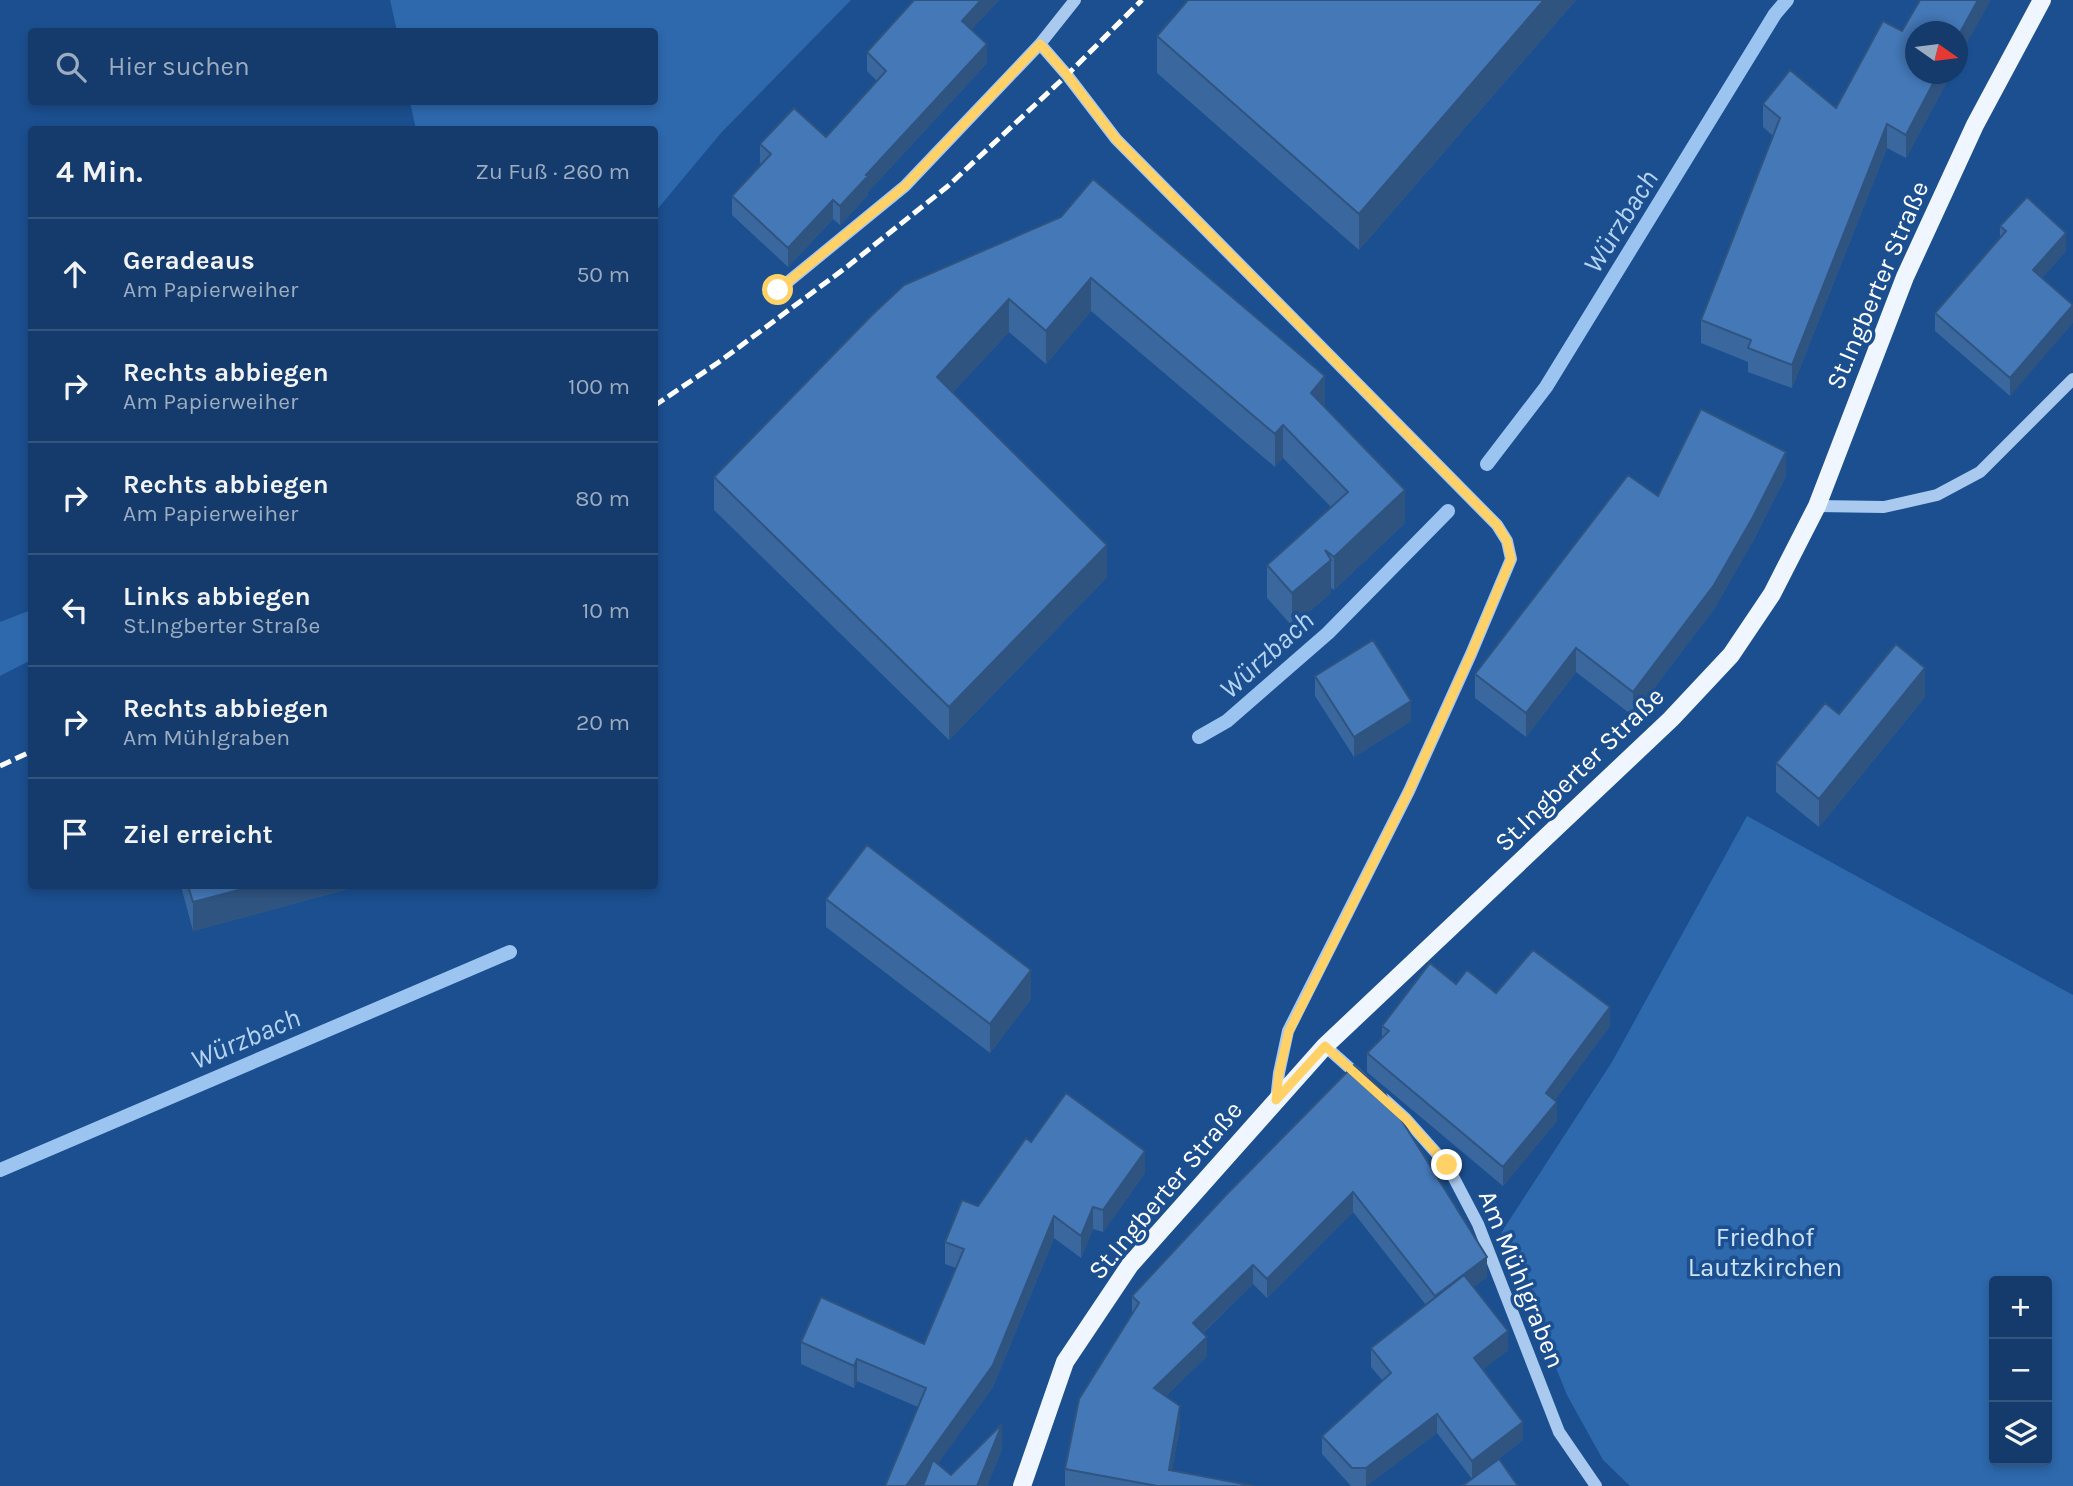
<!DOCTYPE html>
<html lang="de">
<head>
<meta charset="utf-8">
<style>
  body { margin:0; font-family:Karla,sans-serif; background:#214673; color:#f1f3f6 }
  .controls { position:absolute; right:21px; bottom:21px; display:grid; overflow:hidden; border-radius:7px; box-shadow:0 4px 10px #0003 }
  .controls button { width:63px; height:63px; display:grid; place-items:center; padding:0; border:0; border-bottom:2px solid #33557e; background:#143b6b; color:#f1f3f6; font:35px sans-serif }
  .compass { position:absolute; left:1905px; top:21px; width:63px; height:63px; border-radius:50%; background:#143b6b; box-shadow:0 4px 10px #0003; rotate:104deg }
  .stop { position:absolute; width:21px; height:21px; margin:-16px; border:5px solid #ffd166; border-radius:50%; background:#fff }
  .stop.end { background:#ffd166; border-color:#fff; box-shadow:0 2px 7px #0008 }
  .list { margin:0; padding:0; list-style:none }
  h2 { display:flex; justify-content:space-between; align-items:center; height:91px; margin:0; padding:0 28px; font-size:30px }
  h2 small { font-size:23px; font-weight:400; color:#9dadc1 }
  .list li { display:grid; grid-template-columns:46px 1fr auto; gap:21px; align-items:center; box-sizing:border-box; height:112px; padding:0 28px; border-top:2px solid #33557e }
  .list b { display:block; font-size:26px; white-space:nowrap }
  .list p { margin:0; font-size:23px; white-space:nowrap; color:#9dadc1 }
  .list em { font-size:23px; font-style:normal; color:#9dadc1 }
  .icon { flex:none; width:38px; height:38px; fill:none; stroke:currentColor; stroke-width:2; stroke-linecap:round; stroke-linejoin:round }
  .map { position:relative; flex:none; width:2073px; height:1486px; overflow:hidden }
  .search { position:absolute; background:#143b6b; box-shadow:0 4px 10px #0003; left:28px; top:28px; width:630px; height:77px; display:flex; align-items:center; gap:18px; box-sizing:border-box; padding:0 24px; border-radius:7px; color:#9dadc1; font-size:26px }
  .panel { position:absolute; background:#143b6b; box-shadow:0 4px 10px #0003; left:28px; top:126px; width:630px; height:763px; border-radius:7px }
  .map>svg:first-child { display:block }
</style>
</head>
<body>
<div class="map">
<svg width="2073" height="1486" viewBox="0 0 2073 1486">
  <rect width="100%" height="100%" fill="#1b4f8f"/>
  <!-- green -->
  <path fill="#2e69ad" fill-rule="evenodd" d="M390 0H851L721 133 655 212 654 130 416 129 410 102H654V32L397 31Z
    M31 610V660L0 676V622Z
    M1747 816 2073 995V1486H1630L1603 1460 1567 1395 1501 1233 1612 1062ZM1994 1281H2047V1460H1994Z"/>
  <g fill="none" stroke-linecap="round" stroke-linejoin="round">
    <!-- stream -->
    <path stroke="#9cc4f0" stroke-width="14" d="M1487 464 1546 387 1775 14 1787 0
      M1199 737 1227 721 1328 633 1448 511
      M0 1170 510 952"/>
    <!-- minor -->
    <path stroke="#a9c9ee" stroke-width="12" d="M1040 44 1067 75 1116 139 1497 525 1507 541 1511 559 1471 654 1409 791 1288 1031 1279 1073 1276 1100
      M778 290 905 186 1040 44 1075 0
      M1817 506 1884 507 1937 495 1980 472 2073 379
      M1325 1046 1362 1079
      M1384 1099 1406 1119 1447 1165 1478 1224 1559 1432 1596 1486"/>
    <!-- major -->
    <path stroke="#f0f6ff" stroke-width="18" d="M1022 1486 1065 1362 1130 1265 1325 1046 1671 719 1731 655 1772 594 1817 506 1905 277 1975 125 2042 0"/>
    <!-- rail -->
    <path stroke="#fff" stroke-width="5" stroke-dasharray="12 5" stroke-linecap="butt" d="M654 406 719 362 848 266 948 186 1067 75 1142 0
      M0 766 32 751"/>
  </g>
  <!-- wall -->
  <path fill="#3a679d" d="M914 0H999L971 30 987 63 868 192V195L840 225 833 219 788 267 732 215V196L761 164 760 163V144L826 137 877 81 867 71V52Z
    M1188 0H1576L1359 250 1157 73V36Z
    M1984 10 1957 61V32L1915 74H1951L1906 158 1887 148 1792 388 1748 372V362L1701 343V320L1773 136 1763 127V104L1836 108 1902 31Z
    M1061 217 1325 407 1405 523 1334 590 1331 588V593L1292 626 1267 598V565L1331 507 1283 458 1275 467 1091 311 1046 364 1009 332 953 392 1107 577 949 740 714 510V477Z
    M2000 226 2066 251 2042 278 2010 396 1935 331V313L2000 239Z
    M1786 476 1753 541 1714 609 1633 716 1576 672 1526 737 1475 698V674L1658 496Z
    M1315 676 1411 721 1354 757 1315 696Z
    M1925 697 1819 827 1776 792V763L1839 714Z
    M181 886H359L193 931Z
    M826 899 1031 999 990 1053 826 927Z
    M1456 984 1496 993 1610 1026 1554 1101 1557 1121 1503 1186 1367 1072V1053L1382 1037V1026Z
    M1354 1065 1487 1277 1473 1287 1508 1350 1483 1369 1523 1440 1472 1479 1437 1433 1366 1486H1351L1322 1454V1436L1383 1381 1371 1367V1348L1426 1305 1353 1212 1267 1298 1253 1284 1203 1333 1207 1356 1166 1396 1180 1426 1172 1470 1254 1486H1065V1469L1132 1314V1296Z
    M1031 1142 1145 1173 1103 1232 1093 1229 1081 1258 1054 1238 993 1387 938 1463 951 1475 1002 1449 987 1486 924 1483 922 1486H885L918 1407 857 1381 854 1388 801 1364V1342L924 1344 956 1268 945 1264V1242L978 1206Z"/>
  <!-- shaded-wall -->
  <path fill="#305480" d="M981 0H999L962 40V21Z
    M1544 0H1576L1359 250V214Z
    M1978 0H1991L1957 61V38Z
    M987 44V63L868 192V195L840 225V206L866 175Z
    M1938 74H1951L1906 158V135Z
    M1887 124V148L1792 388V365Z
    M833 200V219L788 267V248Z
    M2066 233V251L2033 288V270Z
    M1091 278V311L1046 364V331Z
    M1009 299V332L937 410V377Z
    M2073 305V323L2010 396V378Z
    M1325 376V409L1311 393Z
    M1283 425V458L1275 467V434Z
    M1786 452V476L1753 541 1714 609 1633 716V692Z
    M1405 490V523L1334 590V557Z
    M1107 545V577L949 740V707Z
    M1331 560V593L1292 626V593Z
    M1576 648V672L1526 737V713Z
    M1925 668V697L1819 827V799Z
    M1411 701V721L1354 757V737Z
    M254 886H359L193 931V902Z
    M1031 970V999L990 1053V1024Z
    M1610 1007V1026L1546 1112V1093Z
    M1557 1102V1121L1503 1186V1167Z
    M1145 1151V1173L1103 1232V1210Z
    M1353 1192V1212L1267 1298V1279Z
    M1093 1207V1229L1081 1258V1236Z
    M1054 1216V1238L993 1387 922 1486H906Z
    M1487 1257V1277L1435 1315V1296Z
    M1253 1265V1284L1193 1342V1323Z
    M1508 1331V1350L1474 1376V1358Z
    M1207 1337V1356L1154 1408V1388Z
    M857 1359V1381L854 1388V1366Z
    M1180 1406V1426L1169 1486V1470Z
    M1437 1414V1433L1366 1486V1468Z
    M1523 1422V1440L1472 1479V1461Z
    M1002 1424V1449L987 1486H977Z"/>
  <!-- building -->
  <path fill="#4478b7" stroke="#305480" stroke-width="2" d="M914 0H981L962 21 987 44 866 175 868 176 840 206 833 200 788 248 732 196 771 154 760 144 794 108 826 137 886 71 867 52Z
    M1188 0H1544L1359 214 1157 36Z
    M1920 0H1978L1957 38V32H1915V74H1938L1906 135 1887 124 1792 365 1748 348 1751 340 1701 320 1780 118 1763 104 1790 70 1836 108 1883 21 1902 31Z
    M1093 179 1325 376 1311 393 1405 490 1334 557 1325 550 1331 560 1292 593 1267 565 1348 492 1283 425 1275 434 1091 278 1046 331 1009 299 937 377 1107 545 949 707 714 477 873 314 904 285 1061 217Z
    M2027 197 2066 233 2033 270 2073 305 2010 378 1935 313 2006 231 2000 226Z
    M1701 409 1786 452 1753 517 1714 585 1633 692 1576 648 1526 713 1475 674 1628 475 1658 496Z
    M1373 640 1411 701 1354 737 1315 676Z
    M1896 644 1925 668 1819 799 1776 763 1825 703 1839 714Z
    M867 845 1031 970 990 1024 826 899Z
    M188 886H254L193 902Z
    M1533 950 1610 1007 1546 1093 1557 1102 1503 1167 1367 1053 1389 1031 1382 1026 1430 963 1456 984 1467 970 1496 993Z
    M1354 1065 1384 1092 1487 1257 1435 1296 1353 1192 1267 1279 1253 1265 1193 1323 1207 1337 1154 1388 1180 1406 1169 1470 1254 1486H1157L1065 1469 1079 1399 1139 1303 1132 1296 1225 1196Z
    M1066 1093 1145 1151 1103 1210 1093 1207 1081 1236 1054 1216 993 1365 906 1486H885L926 1388 857 1359 854 1366 801 1342 821 1297 924 1344 964 1249 945 1242 962 1200 978 1206 1026 1138 1031 1142Z
    M1464 1275 1508 1331 1474 1358 1523 1422 1472 1461 1437 1414 1366 1468H1352L1322 1436 1391 1373 1371 1348Z
    M1002 1424 977 1486H923L933 1460 951 1475Z
    M1499 1459 1518 1486H1462Z"/>
  <g fill="none" stroke-linecap="round" stroke-linejoin="round">
    <!-- route -->
    <path stroke="#ffd166" stroke-width="9" d="M778 290 905 186 1040 44 1067 75 1116 139 1497 525 1507 541 1511 559 1471 654 1409 791 1289 1031 1279 1073 1276 1100 1325 1046 1406 1119 1447 1165"/>
  </g>
  <g text-anchor="middle" stroke-width="7" stroke-linejoin="round" paint-order="stroke">
    <!-- street labels -->
    <g font-size="26" fill="#fff" stroke="#1b4f8f">
      <text transform="translate(1877 285) rotate(-67)" y="9">St.Ingberter Straße</text>
      <text transform="translate(1579 769) rotate(-44)" y="9">St.Ingberter Straße</text>
      <text transform="translate(1165 1190) rotate(-50)" y="9">St.Ingberter Straße</text>
      <text transform="translate(1522 1279) rotate(68)" y="9">Am Mühlgraben</text>
    </g>
    <!-- park labels -->
    <g font-size="26" fill="#cfe3fa" stroke="#1b4f8f">
      <text x="1765" y="1246">Friedhof<tspan x="1765" dy="30">Lautzkirchen</tspan></text>
    </g>
    <!-- water labels -->
    <g font-size="28" font-style="italic" fill="#b5d3f5" stroke="#1b4f8f">
      <text transform="translate(1620 221) rotate(-58)" y="10">Würzbach</text>
      <text transform="translate(1266 654) rotate(-42)" y="10">Würzbach</text>
      <text transform="translate(245 1038) rotate(-23)" y="10">Würzbach</text>
    </g>
  </g>
</svg>
<div class="controls">
<button>+</button>
<button>−</button>
<button><svg class="icon" aria-label="layers" viewBox="0 0 24 24"><path d="M12 4l9 5-9 5-9-5zM3 14l9 5 9-5"/></svg></button>
</div>
<svg class="compass" viewBox="-18 -18 36 36"><path d="M0-13l5 13h-10z" fill="#e53935"/><path d="M0 13l5-13h-10z" fill="#9dadc1"/></svg>
<div class="stop" style="left:778px;top:290px"></div>
<div class="stop end" style="left:1447px;top:1165px"></div>
<div class="search"><svg class="icon" aria-label="search" viewBox="0 0 24 24"><circle cx="10" cy="10" r="6"/><path d="M15 15l6 6"/></svg>Hier suchen</div>
<section class="panel">
<h2>4 Min.<small>Zu Fuß · 260 m</small></h2>
<ul class="list">
<li><svg class="icon" aria-label="ahead" viewBox="0 0 24 24"><path d="M12 20V5M6 11l6-6 6 6"/></svg><div><b>Geradeaus</b><p>Am Papierweiher</p></div><em>50 m</em></li>
<li><svg class="icon" aria-label="right" viewBox="0 0 24 24"><path d="M7 20v-9h11M14 6l5 5-5 5"/></svg><div><b>Rechts abbiegen</b><p>Am Papierweiher</p></div><em>100 m</em></li>
<li><svg class="icon" aria-label="right" viewBox="0 0 24 24"><path d="M7 20v-9h11M14 6l5 5-5 5"/></svg><div><b>Rechts abbiegen</b><p>Am Papierweiher</p></div><em>80 m</em></li>
<li><svg class="icon" aria-label="left" viewBox="0 0 24 24"><path d="M17 20v-9H6M10 6l-5 5 5 5"/></svg><div><b>Links abbiegen</b><p>St.Ingberter Straße</p></div><em>10 m</em></li>
<li><svg class="icon" aria-label="right" viewBox="0 0 24 24"><path d="M7 20v-9h11M14 6l5 5-5 5"/></svg><div><b>Rechts abbiegen</b><p>Am Mühlgraben</p></div><em>20 m</em></li>
<li><svg class="icon" aria-label="arrive" viewBox="0 0 24 24"><path d="M6 21V4h12l-3 4 3 4H6"/></svg><div><b>Ziel erreicht</b></div></li>
</ul>
</section>
</div>
</body>
</html>
